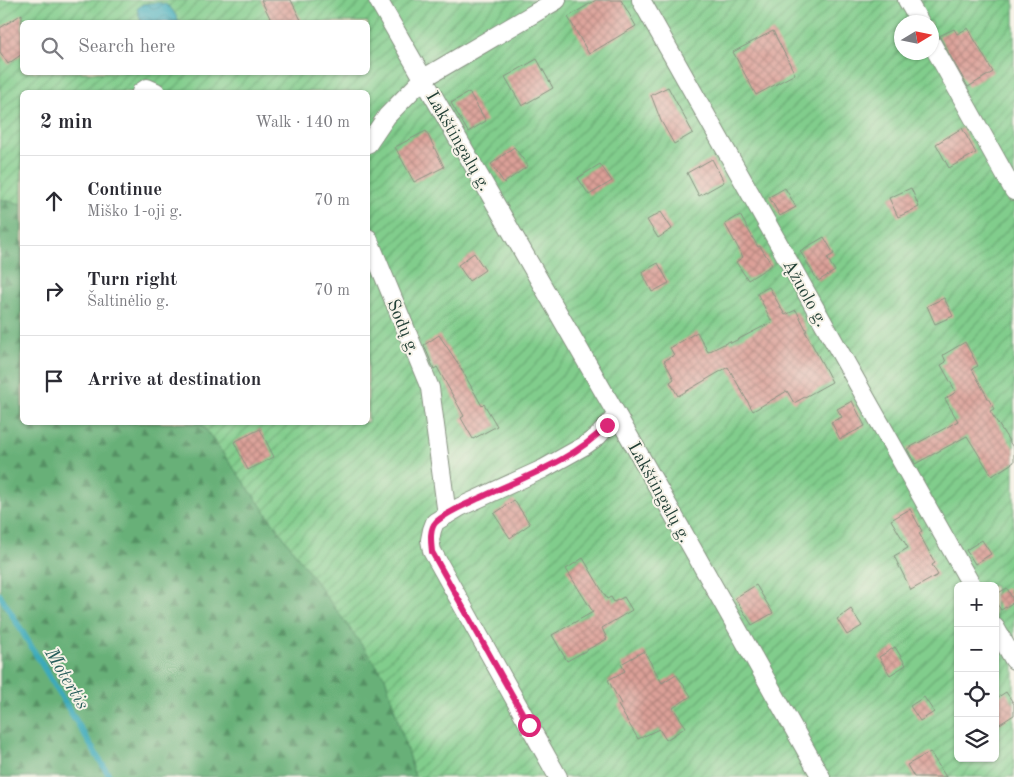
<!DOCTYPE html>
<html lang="en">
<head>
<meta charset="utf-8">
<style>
  body { margin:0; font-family:"Old Standard TT",serif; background:#f7f7f7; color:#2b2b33 }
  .controls { position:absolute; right:15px; bottom:15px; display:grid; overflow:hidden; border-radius:8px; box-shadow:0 1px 4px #0004 }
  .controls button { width:45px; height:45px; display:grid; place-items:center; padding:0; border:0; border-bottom:1px solid #e1e1e2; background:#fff; color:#2b2b33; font:25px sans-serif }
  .compass { position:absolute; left:894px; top:15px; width:45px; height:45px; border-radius:50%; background:#fff; box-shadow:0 1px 4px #0004; rotate:80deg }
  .stop { position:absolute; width:15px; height:15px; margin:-11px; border:4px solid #db2777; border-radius:50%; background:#fff }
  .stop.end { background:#db2777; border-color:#fff; box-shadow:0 1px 5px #0008 }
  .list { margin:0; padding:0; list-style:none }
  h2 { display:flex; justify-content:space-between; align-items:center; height:65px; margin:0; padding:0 20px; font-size:21px }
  h2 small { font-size:16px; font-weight:400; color:#7c7c81 }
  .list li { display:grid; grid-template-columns:32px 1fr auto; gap:15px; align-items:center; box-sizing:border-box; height:90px; padding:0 20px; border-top:1px solid #e1e1e2 }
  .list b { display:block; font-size:19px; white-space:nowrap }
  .list p { margin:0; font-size:16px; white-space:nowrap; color:#7c7c81 }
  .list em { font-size:16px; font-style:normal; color:#7c7c81 }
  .icon { flex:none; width:28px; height:28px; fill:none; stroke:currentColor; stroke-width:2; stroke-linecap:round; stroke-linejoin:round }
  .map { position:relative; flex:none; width:1014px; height:777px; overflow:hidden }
  .search { position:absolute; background:#fff; box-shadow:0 1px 4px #0004; left:20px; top:20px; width:350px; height:55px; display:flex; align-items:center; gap:12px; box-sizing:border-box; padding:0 18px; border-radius:8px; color:#7c7c81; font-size:19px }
  .panel { position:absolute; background:#fff; box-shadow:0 1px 4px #0004; left:20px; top:90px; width:350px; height:335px; border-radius:8px }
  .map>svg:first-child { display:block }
</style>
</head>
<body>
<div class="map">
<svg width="1014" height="777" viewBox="0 0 1014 777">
  <defs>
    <pattern id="forest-firs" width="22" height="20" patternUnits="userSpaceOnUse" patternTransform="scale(1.25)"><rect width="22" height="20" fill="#68b078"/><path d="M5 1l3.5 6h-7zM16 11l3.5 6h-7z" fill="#559063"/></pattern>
    <pattern id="garden-furrows" width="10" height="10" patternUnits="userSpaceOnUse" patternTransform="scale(1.25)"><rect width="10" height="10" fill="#81cd8c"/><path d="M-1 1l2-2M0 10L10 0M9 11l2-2" fill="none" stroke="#69a873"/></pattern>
    <pattern id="water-waves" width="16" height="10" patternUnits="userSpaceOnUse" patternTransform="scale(1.25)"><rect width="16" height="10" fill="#3caaba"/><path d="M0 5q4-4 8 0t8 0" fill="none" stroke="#328c98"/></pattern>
    <pattern id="building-cross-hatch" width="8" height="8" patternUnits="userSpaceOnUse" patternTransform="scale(1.25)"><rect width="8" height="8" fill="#dca098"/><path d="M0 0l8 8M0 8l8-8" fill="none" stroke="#b2847d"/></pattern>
  </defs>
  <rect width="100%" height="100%" fill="#f7f3e8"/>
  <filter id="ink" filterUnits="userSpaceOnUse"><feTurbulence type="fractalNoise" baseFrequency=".02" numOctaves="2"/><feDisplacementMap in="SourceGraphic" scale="10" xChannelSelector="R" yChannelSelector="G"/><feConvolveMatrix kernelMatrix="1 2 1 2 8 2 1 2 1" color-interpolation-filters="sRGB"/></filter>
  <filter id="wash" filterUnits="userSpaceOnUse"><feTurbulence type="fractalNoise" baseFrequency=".0096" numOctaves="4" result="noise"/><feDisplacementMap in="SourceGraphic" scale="20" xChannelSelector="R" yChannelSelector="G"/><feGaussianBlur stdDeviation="1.12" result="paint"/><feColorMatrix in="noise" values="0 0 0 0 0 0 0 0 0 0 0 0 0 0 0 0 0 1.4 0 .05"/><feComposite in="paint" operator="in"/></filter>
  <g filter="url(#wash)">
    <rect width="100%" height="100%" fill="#efe7ce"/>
    <!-- forest -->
    <path fill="url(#forest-firs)" stroke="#447656" d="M0 199 22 204V422L201 423 385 677 415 777H0Z"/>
    <!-- garden -->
    <path fill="url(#garden-furrows)" stroke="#508560" fill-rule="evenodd" d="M0 0H1014V777H415L385 677 201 423 368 422V92H22V204L0 199ZM22 22H368V72H22ZM902 22H932V52H902ZM958 586H995V758H958Z"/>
    <!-- water -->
    <path fill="url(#water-waves)" stroke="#2e7477" d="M142 4C164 1 170 2 179 22H141L137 9Z"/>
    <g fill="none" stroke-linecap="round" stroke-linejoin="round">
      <!-- stream -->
      <path stroke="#3caaba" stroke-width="6" d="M0 595 110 777"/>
    </g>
    <g id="blocks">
      <!-- building -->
      <path fill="url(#building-cross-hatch)" d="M261 0H291L302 22H272Z
        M596 0H621L636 26 589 54 568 17Z
        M22 14V54L8 64 0 52V28Z
        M968 28 993 72 968 87 939 36 954 29 957 34Z
        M773 31 795 74 756 95 733 52Z
        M537 59 553 88 522 106 505 77Z
        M668 87 693 133 674 144 661 121 651 95Z
        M469 92 486 121 468 132 451 103Z
        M962 128 976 153 949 168 936 144Z
        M426 131 444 167 414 182 395 147Z
        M514 147 528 166 504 183 491 164Z
        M712 159 724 182 699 196 687 173Z
        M600 164 612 181 589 195 578 178Z
        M785 188 796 207 780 216 769 197Z
        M911 188 919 207 898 217 889 198Z
        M661 212 672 229 658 238 647 220Z
        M740 215 758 247 760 246 772 265 748 280 736 262 743 257 725 224Z
        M824 237 834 254 827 258 835 271 818 281 800 251Z
        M474 253 485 270 469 281 458 265Z
        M658 263 669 283 652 292 642 272Z
        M769 287 785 315 796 310 807 331H805L832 382 794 403 787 391 753 411 728 367 678 396 670 382 674 379 664 361 674 355 670 348 697 332 708 352 730 341 731 343 772 322 757 293Z
        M944 298 953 316 935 324 927 306Z
        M439 335 459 365 482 406 484 404 497 426 473 439 461 418 464 416 437 367 434 369 424 345Z
        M965 342 978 366 972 369 994 409 990 411 1014 449V462L992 476 967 436 915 464 907 449 958 421 945 399 956 392 941 365 946 362 943 355Z
        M852 401 865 426 840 439 831 422 842 417 837 409Z
        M260 429 274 457 248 470 234 442Z
        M514 500 530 524 510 538 494 514Z
        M910 509 922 531 919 533 935 563 932 565 938 575 911 590 894 556 908 548 891 520Z
        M982 540 991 554 975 564 966 550Z
        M583 558 607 599 611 597 614 602 624 597 632 610 602 628 607 639 567 661 552 635 593 612 566 569Z
        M756 585 773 613 752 625 735 598Z
        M1007 588 1014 602 1001 610 995 601V595Z
        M851 609 862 626 847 635 837 619Z
        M895 647 906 665 890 675 879 657Z
        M644 651 662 683 676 674 691 696 673 708 686 727 666 740 659 729 638 739 618 705 621 704 608 680 625 671 621 664Z
        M1006 692 1014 704V715L995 727V699Z
        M924 697 934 712 920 721 910 706Z
        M930 752 946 777H914L907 765Z"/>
    </g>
  </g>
  <g filter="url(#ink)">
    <use href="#blocks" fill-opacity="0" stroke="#879281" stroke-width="1"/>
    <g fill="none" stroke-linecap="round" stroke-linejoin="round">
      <defs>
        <path id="minor" d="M378 0 617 415 821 777
          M641 0 972 586
          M907 0 920 22
          M932 44 1014 191
          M141 92 147 88 156 92
          M368 144 387 116 424 78 557 0
          M368 238 430 388 447 515
          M995 627 1014 660
          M558 777 432 551 430 540 432 530 435 522 460 507 543 469 584 446 598 436 617 415"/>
      </defs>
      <!-- minor casing -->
      <use href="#minor" stroke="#879281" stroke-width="20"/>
      <!-- minor -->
      <use href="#minor" stroke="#fff" stroke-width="18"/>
    </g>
  </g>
  <g fill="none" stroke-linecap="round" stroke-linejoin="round" filter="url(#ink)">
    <!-- route -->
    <path stroke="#db2777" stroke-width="6" d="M529 725 432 552C431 542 429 529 436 522 448 511 469 503 484 496 525 477 576 459 607 425"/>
  </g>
  <g text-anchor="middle" stroke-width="4" stroke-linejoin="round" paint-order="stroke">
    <!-- street labels -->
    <g font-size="18" fill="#1f3d34" stroke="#f7f3e8">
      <text transform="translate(459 141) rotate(60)" y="6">Lakštingalų g.</text>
      <text transform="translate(806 293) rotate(61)" y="6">Ąžuolo g.</text>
      <text transform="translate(404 327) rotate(67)" y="6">Sodų g.</text>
      <text transform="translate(660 492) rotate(61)" y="6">Lakštingalų g.</text>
    </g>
    <!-- water labels -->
    <g font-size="19" font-style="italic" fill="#285e5c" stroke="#f7f3e8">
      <text transform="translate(68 678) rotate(59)" y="7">Motertis</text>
    </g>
  </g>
</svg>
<div class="controls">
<button>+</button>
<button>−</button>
<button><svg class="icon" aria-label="locate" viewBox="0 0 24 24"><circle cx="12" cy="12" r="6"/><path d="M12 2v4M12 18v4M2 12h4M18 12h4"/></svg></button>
<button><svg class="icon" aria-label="layers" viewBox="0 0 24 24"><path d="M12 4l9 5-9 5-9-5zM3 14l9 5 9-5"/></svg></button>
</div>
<svg class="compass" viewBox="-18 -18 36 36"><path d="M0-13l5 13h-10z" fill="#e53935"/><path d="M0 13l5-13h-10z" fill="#7c7c81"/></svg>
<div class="stop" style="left:529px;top:725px"></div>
<div class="stop end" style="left:607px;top:425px"></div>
<div class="search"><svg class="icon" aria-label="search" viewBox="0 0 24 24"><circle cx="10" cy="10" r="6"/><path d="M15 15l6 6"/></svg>Search here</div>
<section class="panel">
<h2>2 min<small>Walk · 140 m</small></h2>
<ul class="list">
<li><svg class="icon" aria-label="ahead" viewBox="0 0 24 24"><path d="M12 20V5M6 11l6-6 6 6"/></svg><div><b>Continue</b><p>Miško 1-oji g.</p></div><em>70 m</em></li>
<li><svg class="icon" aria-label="right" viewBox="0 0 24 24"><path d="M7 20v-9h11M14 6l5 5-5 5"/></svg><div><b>Turn right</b><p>Šaltinėlio g.</p></div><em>70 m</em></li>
<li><svg class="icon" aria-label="arrive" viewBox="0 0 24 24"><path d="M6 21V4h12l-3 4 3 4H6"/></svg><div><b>Arrive at destination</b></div></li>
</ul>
</section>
</div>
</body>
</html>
